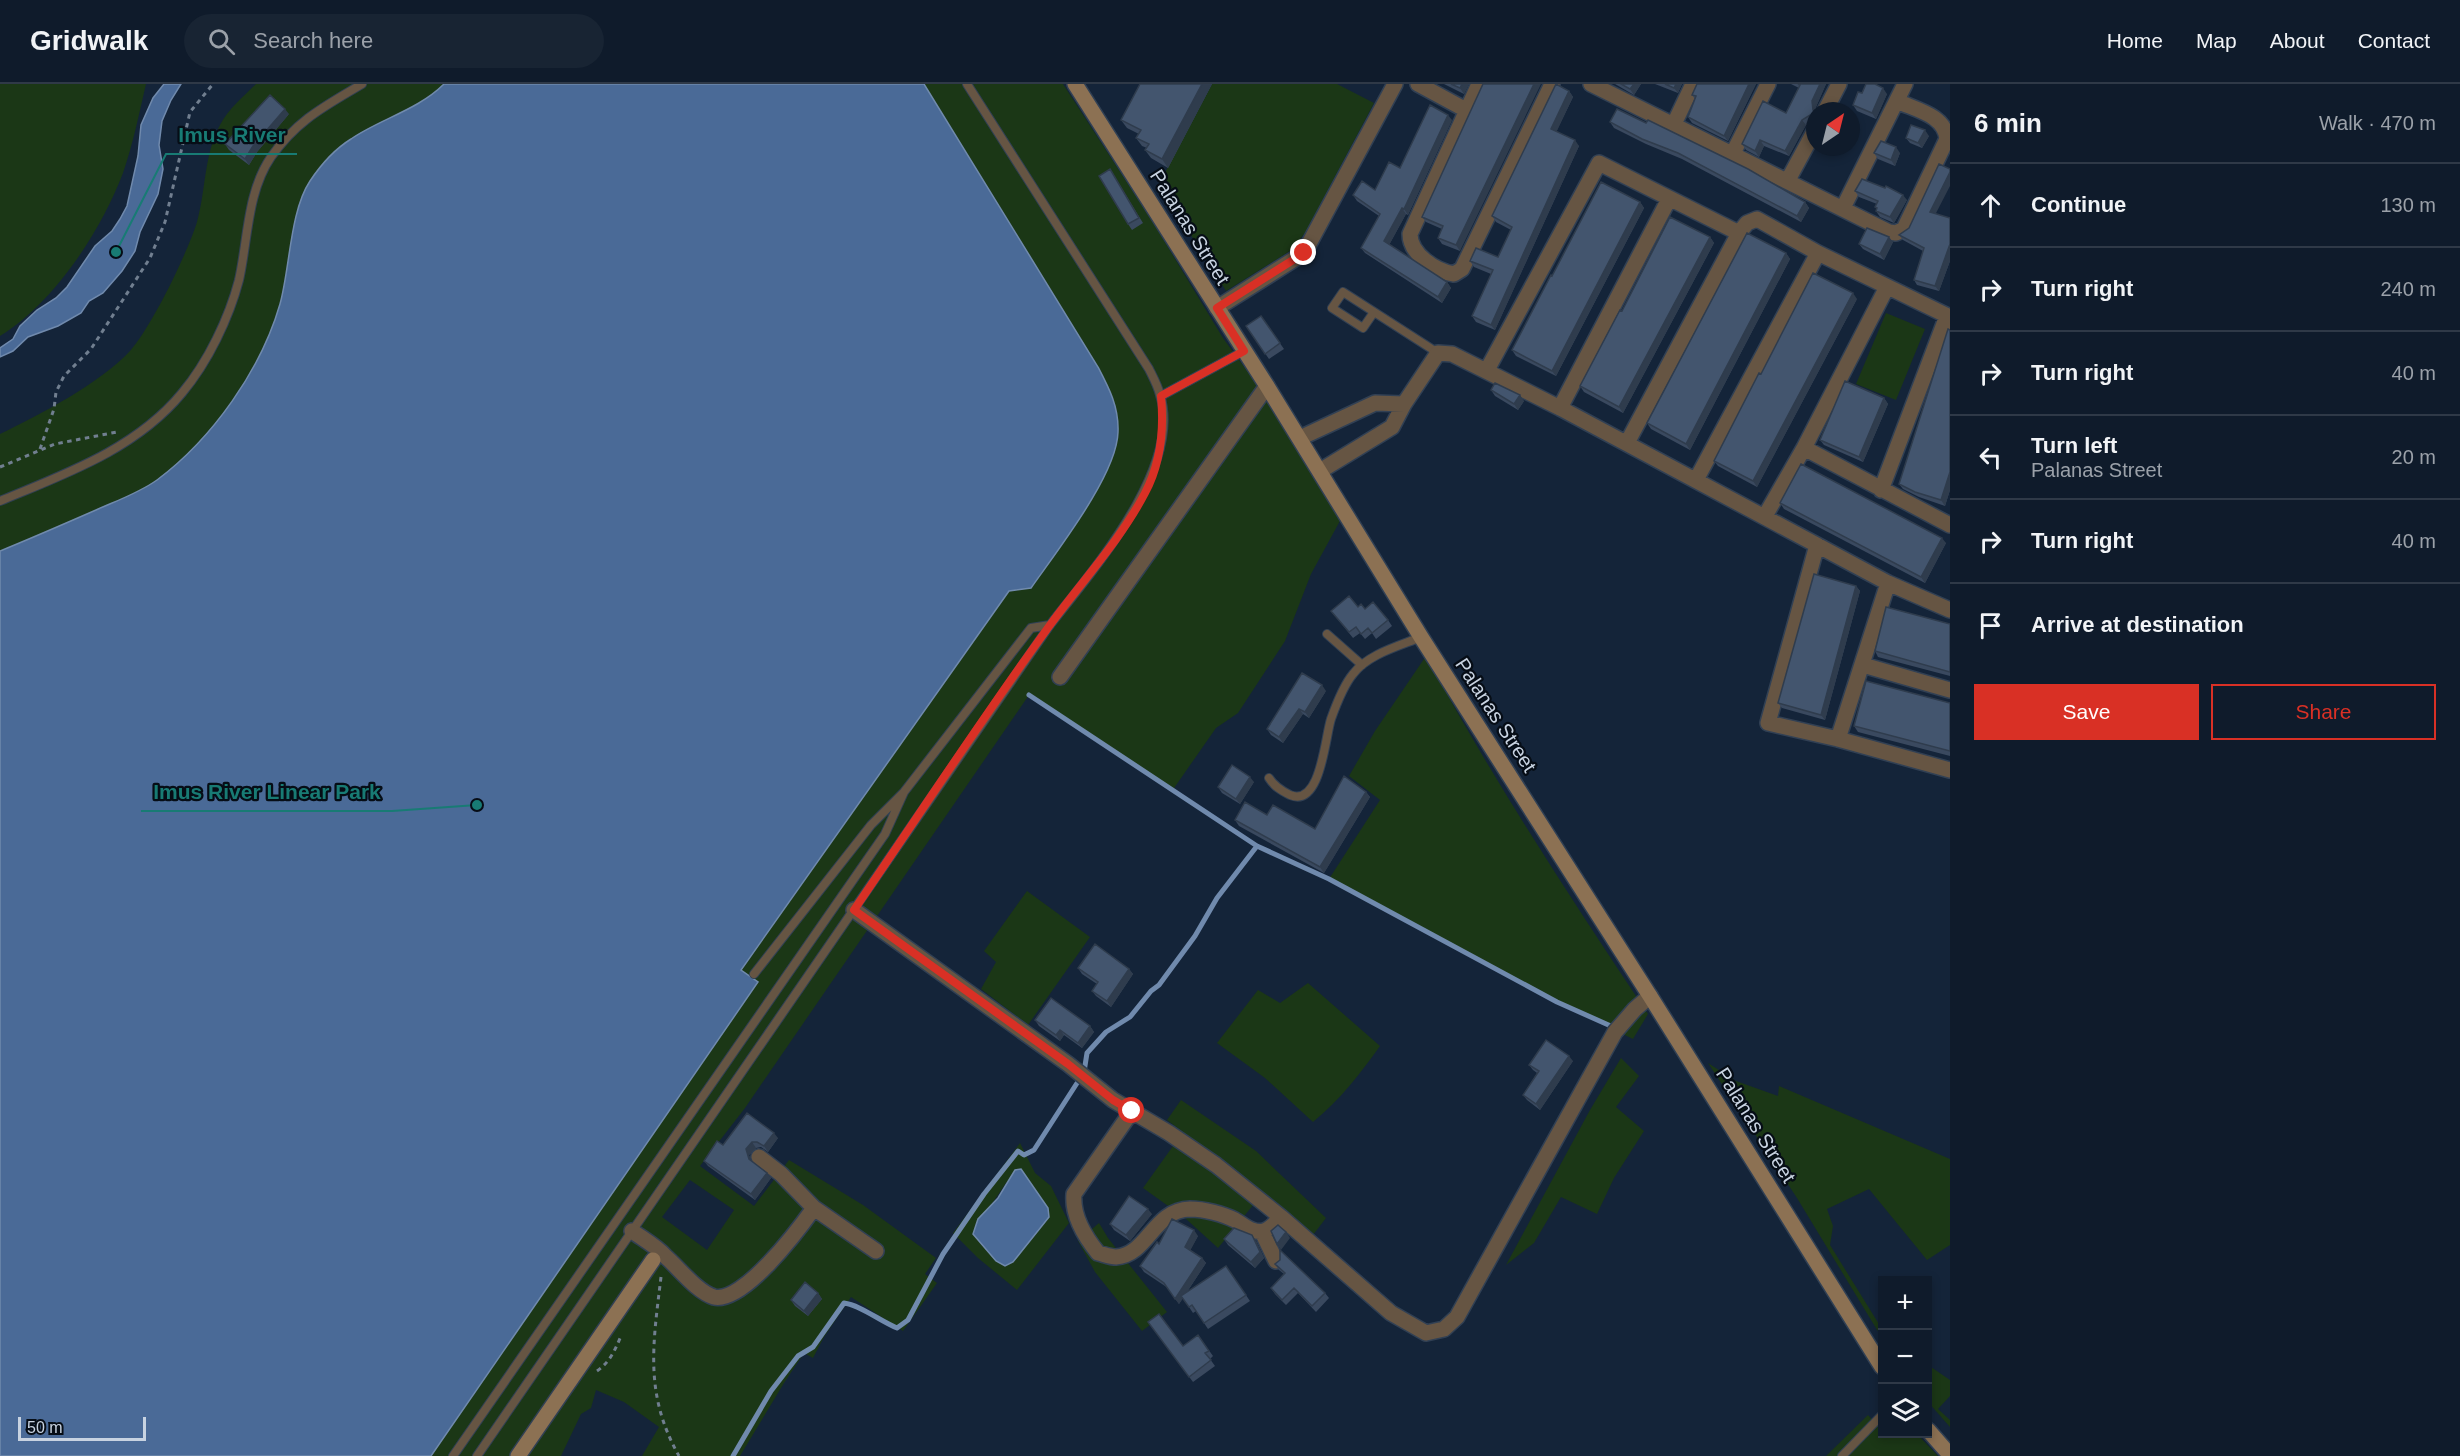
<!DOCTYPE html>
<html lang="en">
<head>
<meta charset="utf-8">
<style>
  body { margin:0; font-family:Helvetica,sans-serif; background:#182433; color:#f1f3f6 }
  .controls { position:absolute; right:18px; bottom:18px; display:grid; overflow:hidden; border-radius:0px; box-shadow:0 3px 9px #0003 }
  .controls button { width:54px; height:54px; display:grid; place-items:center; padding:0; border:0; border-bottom:2px solid #2f3947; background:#0f1b2b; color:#f1f3f6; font:30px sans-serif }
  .compass { position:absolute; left:1806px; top:18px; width:54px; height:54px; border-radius:50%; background:#0f1b2b; box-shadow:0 3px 9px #0003; rotate:35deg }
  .scale { position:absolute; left:18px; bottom:15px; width:128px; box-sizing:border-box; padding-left:6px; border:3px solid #c8d3e1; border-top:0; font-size:16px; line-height:21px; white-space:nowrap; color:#c8d3e1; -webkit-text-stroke:4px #060d16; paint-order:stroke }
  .stop { position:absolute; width:18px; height:18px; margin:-14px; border:4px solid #d93025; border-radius:50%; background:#fff }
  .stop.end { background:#d93025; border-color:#fff; box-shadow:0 2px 6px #0008 }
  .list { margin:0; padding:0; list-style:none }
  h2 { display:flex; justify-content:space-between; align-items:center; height:78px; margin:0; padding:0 24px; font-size:26px }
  h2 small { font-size:20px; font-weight:400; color:#9ba1a9 }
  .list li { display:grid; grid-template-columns:39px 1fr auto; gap:18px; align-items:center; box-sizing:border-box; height:84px; padding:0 24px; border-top:2px solid #2f3947 }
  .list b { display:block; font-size:22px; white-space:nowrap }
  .list p { margin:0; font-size:20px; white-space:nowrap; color:#9ba1a9 }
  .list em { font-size:20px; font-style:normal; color:#9ba1a9 }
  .actions { display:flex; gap:12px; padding:18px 24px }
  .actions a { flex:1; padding:14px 0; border:2px solid #d93025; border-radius:0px; text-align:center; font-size:21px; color:#d93025 }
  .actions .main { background:#d93025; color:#fff }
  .icon { flex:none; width:33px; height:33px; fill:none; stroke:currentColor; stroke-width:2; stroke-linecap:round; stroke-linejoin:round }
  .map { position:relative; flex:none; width:1950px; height:1372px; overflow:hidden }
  header { display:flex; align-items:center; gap:36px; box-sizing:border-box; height:84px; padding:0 30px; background:#0f1b2b; border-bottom:2px solid #2f3947 }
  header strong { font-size:28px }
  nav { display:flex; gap:33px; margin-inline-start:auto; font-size:21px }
  .search { width:420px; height:54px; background:#182433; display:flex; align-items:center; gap:15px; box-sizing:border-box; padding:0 21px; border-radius:33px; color:#9ba1a9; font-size:22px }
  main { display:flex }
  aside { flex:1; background:#0f1b2b }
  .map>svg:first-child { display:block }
</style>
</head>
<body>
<header>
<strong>Gridwalk</strong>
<div class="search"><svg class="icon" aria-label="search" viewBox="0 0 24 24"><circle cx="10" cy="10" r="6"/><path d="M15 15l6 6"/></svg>Search here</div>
<nav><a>Home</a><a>Map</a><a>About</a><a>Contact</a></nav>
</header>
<main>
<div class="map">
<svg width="1950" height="1372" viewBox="0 0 1950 1372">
  <rect width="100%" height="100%" fill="#142439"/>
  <!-- green -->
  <path fill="#1b3716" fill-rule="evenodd" d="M0 0H146C139 30 133 60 123 89 101 147 54 219 0 252Z
    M256 0H1063L1152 137 1223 254 1253 295 1341 435 1311 490 1285 557 1238 629 1216 644 1172 707 1029 611 745 1024 700 1082 754 1122 789 1076 863 1121 936 1174 925 1190 937 1199 903 1247 851 1213 824 1253 813 1274 804 1269 784 1299 740 1372H642L659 1343 624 1318 596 1306 591 1324 581 1330 561 1372H0V350C41 330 99 300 130 267 152 242 187 170 197 138 206 106 204 70 220 41 228 25 243 13 256 0ZM690 1096 734 1126 707 1166 662 1133Z
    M1212 0H1337L1374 19 1305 149 1290 167 1226 207 1159 100Z
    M1886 229 1925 245 1896 316 1856 300Z
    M1426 572C1493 696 1570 813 1648 930L1633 955 1557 918 1329 795 1380 716 1349 692 1375 647Z
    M1027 807 1090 853 1028 941 981 905 996 878 984 867Z
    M1308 899 1380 962C1360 990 1340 1016 1313 1038L1265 994 1217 959 1258 906 1280 919Z
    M1621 974 1639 992 1616 1023 1644 1047 1614 1094 1597 1130 1561 1113 1534 1159 1506 1181 1590 1026Z
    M1708 979 1736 997 1778 1012 1779 1002 1950 1075V1161L1927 1176 1869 1105 1827 1125 1833 1142 1830 1161 1882 1245V1254L1797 1114Z
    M1181 1016 1256 1067 1326 1134 1313 1151 1263 1109 1218 1164 1185 1134 1143 1104 1183 1048 1167 1036Z
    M1020 1059 1035 1089 1051 1102 1069 1139 1017 1206 978 1174 953 1149ZM1021 1085 1048 1124 1049 1133 1038 1145 996 1177 980 1159 989 1124 1006 1099Z
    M1099 1139 1108 1154 1167 1228 1142 1247 1095 1188 1078 1157Z
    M1928 1281 1950 1296V1312L1938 1325 1950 1336V1343L1928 1318Z
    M1868 1331 1878 1342 1882 1338V1350H1917L1938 1372H1826Z"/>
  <!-- water -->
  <path fill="#4a6a97" stroke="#708aad" stroke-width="1.5" d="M164 0H181L171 16 162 37 159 61 163 85 158 110 140 148 135 167 122 187 103 209 89 217 81 229 58 242 28 253 13 267 0 273V264L13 255 20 242 37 226 56 214 67 203 95 162 112 147 120 135 127 122 138 72 141 41 153 14Z
    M444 0H924L1098 283C1109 304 1119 323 1118 348 1117 391 1056 468 1031 504L1009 507 741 886 758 898 431 1372H0V467C32 454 64 440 96 426 116 417 139 409 157 396 212 355 261 286 280 220 290 184 290 127 310 97 320 82 335 65 351 55 380 35 418 26 444 0Z
    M1021 1085 1048 1124 1049 1133 1013 1178 1005 1182 996 1177 973 1150 978 1135 998 1114 1015 1086Z"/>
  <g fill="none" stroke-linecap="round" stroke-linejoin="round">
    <!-- stream -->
    <path stroke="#708aad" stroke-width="5" d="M1029 611 1257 762 1329 795 1557 918 1613 943
      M1084 988 1087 969 1106 948 1130 933 1151 907 1159 901 1195 852 1217 814 1257 762
      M733 1372 771 1307 798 1272 813 1263 844 1219C860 1221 880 1237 897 1244L908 1236 943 1170 984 1110 1018 1067 1024 1071 1034 1066 1079 996"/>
    <defs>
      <path id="service" d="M1374 228 1363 244 1332 224 1343 208 1438 269
        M1161 312 1244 267
        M0 417C65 390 136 365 182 309 208 278 229 234 239 196 248 156 247 108 271 73 297 36 325 22 362 0
        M1327 550 1362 581
        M1269 694C1274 702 1280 706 1290 711 1321 724 1325 653 1331 635 1336 621 1343 602 1353 590 1368 570 1399 562 1421 553
        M754 890 871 741 904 708 1031 544 1050 541
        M453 1372 885 750 904 708
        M477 1372 1050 541C1092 487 1183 384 1160 311 1158 302 1153 293 1149 285L967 0
        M1842 1372 1882 1331"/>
      <path id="minor" d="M1418 0 1466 26
        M1479 0 1410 150C1410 170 1435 187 1454 190L1462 185 1552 0
        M1591 0 1889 148 1896 149 1904 145 1947 55C1945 31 1916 26 1897 17
        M1825 27 1839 0
        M1674 40 1693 0
        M1733 69 1768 0
        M1788 96 1815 46
        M1843 124 1905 0
        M1217 224 1304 169 1395 0
        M1487 286 1599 79 1739 149
        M1560 324 1669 115
        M1300 354 1375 319 1404 320
        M1627 359 1739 149 1747 139 1757 135 1818 169 1950 233
        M1804 364 1950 441
        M1320 387 1392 343 1404 320 1438 269 1452 270 1560 324 1888 499 1950 526
        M1696 396 1818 169
        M1881 406 1947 232
        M1765 432 1804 364 1887 203
        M1817 461 1768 639 1838 655 1950 686
        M1863 581 1950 606
        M1060 593 1267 302
        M1838 655 1888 499
        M854 826 1068 980 1113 1016 1169 1049 1216 1081 1281 1133 1391 1229 1426 1249 1444 1245 1457 1233 1615 948 1635 925 1650 912
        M1132 1027 1074 1110C1072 1131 1085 1153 1098 1169 1103 1170 1110 1173 1116 1173 1148 1171 1153 1126 1190 1125 1204 1125 1223 1130 1235 1136 1244 1141 1253 1150 1264 1147 1271 1145 1276 1138 1281 1133
        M759 1073 781 1090 814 1124 876 1167
        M632 1147C643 1155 656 1162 665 1172 678 1183 697 1208 714 1213 743 1220 799 1145 814 1124
        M1262 1148 1276 1177"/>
      <path id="secondary" d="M1075 0 1267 302 1421 553 1650 912 1882 1283
        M1928 1346 1950 1371
        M518 1372 653 1176"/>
    </defs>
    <!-- service casing -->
    <use href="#service" stroke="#314054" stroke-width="10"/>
    <!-- minor casing -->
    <use href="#minor" stroke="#314054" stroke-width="18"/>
    <!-- secondary casing -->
    <use href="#secondary" stroke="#314054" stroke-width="18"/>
    <!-- path -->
    <path stroke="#717f90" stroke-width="3" stroke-dasharray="4.5 4.5" stroke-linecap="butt" d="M40 365 54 325 56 308 64 292 91 265 150 174 165 138 190 28 213 0
      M0 383 55 360 117 348
      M661 1193C653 1260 644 1310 679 1372
      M597 1287C610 1278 615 1266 621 1252"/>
    <!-- service -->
    <use href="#service" stroke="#665543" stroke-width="8"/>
    <!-- minor -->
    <use href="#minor" stroke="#665543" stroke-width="15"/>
    <!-- secondary -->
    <use href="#secondary" stroke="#8c7153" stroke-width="15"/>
  </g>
  <!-- wall -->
  <path fill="#3a495f" d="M1140 0H1212L1168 84 1151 74 1145 66 1147 64 1142 62 1136 54 1139 50 1127 44 1121 36Z
    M1444 0H1469L1464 10Z
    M1483 0 1460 167 1442 160 1438 154 1442 145 1426 138 1422 133Z
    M1615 0H1641L1634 11Z
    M1655 0H1682L1678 9Z
    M1697 0H1756L1728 57 1692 39 1688 33 1695 15 1692 11Z
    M1791 0H1826L1816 23V27H1815V37L1814 36 1806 41 1789 72 1764 62 1759 73 1746 66 1742 60 1786 29 1799 4Z
    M1569 7 1573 13 1556 48 1579 62 1495 246 1476 238 1472 232 1491 190 1474 183 1470 177 1498 173 1511 146 1496 138 1492 132Z
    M1862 9 1887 10 1876 35 1857 27 1853 21Z
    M289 30 257 68 249 81 229 66 225 60Z
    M1452 36 1408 131 1406 130 1389 161 1447 198 1451 204 1442 219 1365 169 1361 164 1379 132 1357 117 1353 111 1375 106Z
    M1610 38 1805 118 1809 124 1801 138 1682 75 1646 60 1614 44Z
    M1929 52 1922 64 1910 59 1906 54Z
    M1874 69H1900L1895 82 1878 75Z
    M1110 85 1143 139 1132 146 1128 140Z
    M1855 107 1907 116 1894 139 1880 133 1876 127 1877 125 1875 123 1877 120 1859 113Z
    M1640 118 1644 124 1556 292 1516 272 1512 266Z
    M1936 130 1950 134V177L1939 207 1917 201 1914 196 1923 167 1903 156 1899 151Z
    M1710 153 1714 159 1623 329 1584 308 1580 302Z
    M1893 158 1884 176 1863 165 1859 160Z
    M1786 169 1790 175 1690 366 1651 345 1647 339Z
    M1857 215 1757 403 1718 382 1714 377 1761 290Z
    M1261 232 1284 265 1269 275 1246 242Z
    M1950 246V406L1945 422 1919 413 1903 405 1899 400Z
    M1491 306 1524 317 1518 326 1495 312Z
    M1884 314 1888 320 1863 378 1824 361 1820 356Z
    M1780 419 1946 459 1925 499 1784 425Z
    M1856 502 1860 507 1825 636 1782 624 1778 619Z
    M1358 523 1365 525 1388 536 1392 542 1376 555 1372 549 1365 555 1360 549 1353 554 1331 527Z
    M1950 540V592L1878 573 1875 567Z
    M1326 607 1309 634 1303 630 1283 659 1271 651 1267 645Z
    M1950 619V672L1858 648 1854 642Z
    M1254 698 1240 720 1222 709 1218 703Z
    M1366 708 1370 713 1324 789 1239 742 1235 736 1267 731 1315 745Z
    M1078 884 1129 885 1133 890 1111 923 1096 912 1092 907 1097 900 1082 890Z
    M1035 936 1090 942 1094 948 1082 964 1064 951 1060 957 1039 942Z
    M1573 977 1540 1026 1527 1016 1523 1011 1537 989 1533 986 1529 981Z
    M778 1054 768 1068 761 1063 756 1064 749 1071 751 1077 771 1094 755 1116 708 1082 704 1077 723 1061Z
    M1152 1130 1130 1157 1114 1146 1110 1140Z
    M1198 1152 1190 1166 1202 1174 1206 1179 1187 1208 1226 1182 1250 1217 1208 1245 1196 1227 1193 1229 1183 1214 1179 1220 1168 1204 1144 1188 1140 1182 1159 1160Z
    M1224 1155 1256 1157 1264 1174 1255 1184 1228 1161Z
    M1275 1180 1325 1209 1329 1214 1316 1228 1298 1209 1286 1221 1275 1210 1271 1204 1284 1190 1279 1186Z
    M818 1209 822 1215 808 1232 795 1222 791 1216Z
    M1148 1238 1183 1262 1198 1251 1213 1272 1210 1275 1215 1282 1193 1298Z"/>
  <!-- shaded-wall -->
  <path fill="#2f3c4d" d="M1202 0H1212L1168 84 1162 75Z
    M1462 0H1469L1464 10 1460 4Z
    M1534 0H1541L1460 167 1456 161Z
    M1634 0H1641L1634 11 1630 5Z
    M1676 0H1682L1678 9 1674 4Z
    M1749 0H1756L1728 57 1724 52Z
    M1820 0H1826L1816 23V27H1815V30L1813 26 1812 17Z
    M1883 4 1887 10 1876 35 1872 29Z
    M1569 7 1573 13 1555 51 1551 45Z
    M285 25 289 30 257 68 249 81 245 75 253 62Z
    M1448 31 1452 36 1408 131 1404 125Z
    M1802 36 1806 41 1789 72 1785 67Z
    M1925 46 1929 52 1922 64 1918 59Z
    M1575 56 1579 62 1495 246 1491 241Z
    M1760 56 1764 62 1759 73 1755 67Z
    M1896 63 1900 69 1895 82 1891 76Z
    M1950 88V102L1934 133 1930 128Z
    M1903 111 1907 116 1894 139 1890 133Z
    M1640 118 1644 124 1556 292 1552 287Z
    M1805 118 1809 124 1801 138 1797 132Z
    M1402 124 1406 130 1388 163 1384 157Z
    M1710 153 1714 159 1623 329 1619 323Z
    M1889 153 1893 158 1884 176 1880 170Z
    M1950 160V177L1939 207 1935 202Z
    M1786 169 1790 175 1690 366 1686 360Z
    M1447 198 1451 204 1442 219 1438 213Z
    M1853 209 1857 215 1757 403 1753 397Z
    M1520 311 1524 317 1518 326 1514 320Z
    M1884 314 1888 320 1863 378 1859 373Z
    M1950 388V406L1945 422 1941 416Z
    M1942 454 1946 459 1925 499 1921 493Z
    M1856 502 1860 507 1825 636 1821 631Z
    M1322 601 1326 607 1309 634 1305 628Z
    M1299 625 1303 630 1283 659 1279 653Z
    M1250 693 1254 698 1240 720 1236 715Z
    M1366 708 1370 713 1324 789 1320 783Z
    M1129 885 1133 890 1111 923 1107 917Z
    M1090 942 1094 948 1082 964 1078 959Z
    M1060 946 1064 951 1060 957 1056 951Z
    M1569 972 1573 977 1540 1026 1536 1020Z
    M774 1049 778 1054 768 1068 764 1062Z
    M752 1058 756 1064 749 1071 753 1080 749 1075 746 1065Z
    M767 1089 771 1094 755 1116 751 1110Z
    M1148 1125 1152 1130 1130 1157 1126 1151Z
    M1194 1146 1198 1152 1189 1169 1185 1163Z
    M1286 1148 1290 1154 1281 1166 1277 1160Z
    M1252 1151 1256 1157 1264 1174 1255 1184 1251 1178Z
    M1202 1174 1206 1179 1179 1220 1175 1215Z
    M818 1209 822 1215 808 1232 804 1227Z"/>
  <!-- building -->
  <path fill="#43556e" stroke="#2f3c4d" stroke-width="1.5" d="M1140 0H1202L1162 75 1145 66 1149 60 1136 54 1141 46 1121 36Z
    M1451 0H1462L1460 4Z
    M1483 0H1534L1456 161 1438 154 1443 142 1422 133Z
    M1556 0 1569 7 1551 45 1575 56 1491 241 1472 232 1493 186 1470 177 1476 164 1498 173 1512 143 1492 132Z
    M1621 0H1634L1630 5Z
    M1665 0H1676L1674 4Z
    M1697 0H1749L1724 52 1688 33 1696 12 1692 11Z
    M1798 0H1820L1812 17 1813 26 1815 28V33L1810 31 1802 36 1785 67 1760 56 1755 67 1742 60 1763 17 1786 29 1800 1Z
    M1866 0H1875L1883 4 1872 29 1853 21 1858 8 1862 9Z
    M270 11 285 25 253 62 245 75 225 60Z
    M1833 20 1847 26 1846 27H1828Z
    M1430 21 1448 31 1404 125 1402 124 1384 157 1447 198 1438 213 1361 164 1380 130 1353 111 1362 97 1375 106 1389 78 1400 84Z
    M1617 25 1646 39 1648 36 1748 85 1805 118 1797 132 1678 69 1642 55 1610 38Z
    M1911 41 1925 46 1918 59 1906 54Z
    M1881 57 1896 63 1891 76 1874 69Z
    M1939 80 1950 85V88L1930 128 1950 134V160L1935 202 1914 196 1924 164 1899 151 1909 144Z
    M1110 85 1139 134 1128 140 1099 92Z
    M1862 95 1885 104 1886 102 1903 111 1890 133 1876 127 1877 124 1875 123 1878 117 1855 107Z
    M1601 98 1640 118 1552 287 1512 266 1551 191 1552 192Z
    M1670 133 1710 153 1619 323 1580 302 1620 226 1622 227Z
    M1867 144 1889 153 1880 170 1859 160Z
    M1747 149 1786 169 1686 360 1647 339Z
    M1813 189 1853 209 1753 397 1714 377 1759 289 1761 290Z
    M1261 232 1280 259 1265 270 1246 242Z
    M1948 245 1950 246V388L1941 416 1915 408 1899 400Z
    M1845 297 1884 314 1859 373 1820 356Z
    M1495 299 1520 311 1514 320 1491 306Z
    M1801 380 1942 454 1921 493 1780 419Z
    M1814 490 1856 502 1821 631 1778 619Z
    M1349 512 1358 523 1361 520 1365 525 1373 518 1388 536 1372 549 1368 544 1361 550 1356 543 1349 548 1331 527Z
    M1886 523 1950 540V588L1875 567Z
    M1302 589 1322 601 1305 628 1299 625 1279 653 1267 645Z
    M1866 597 1950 619V667L1854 642Z
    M1232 681 1250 693 1236 715 1218 703Z
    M1344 692 1366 708 1320 783 1235 736 1245 718 1267 731 1273 721 1315 745Z
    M1095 860 1129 885 1107 917 1092 907 1098 898 1078 884Z
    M1051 914 1090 942 1078 959 1060 946 1056 951 1035 936Z
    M1546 956 1569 972 1536 1020 1523 1011 1539 987 1529 981Z
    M747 1029 774 1049 764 1062 757 1058H752L746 1065 749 1075 767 1089 751 1110 704 1077 717 1057 723 1061Z
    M1129 1112 1148 1125 1126 1151 1110 1140Z
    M1172 1135 1194 1146 1185 1163 1202 1174 1175 1215 1164 1199 1140 1182 1157 1158 1159 1160Z
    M1278 1141 1286 1148 1277 1160 1271 1147Z
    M1234 1144 1252 1151 1260 1168 1251 1178 1224 1155Z
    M1280 1166 1325 1209 1312 1222 1294 1204 1282 1216 1271 1204 1285 1189 1275 1180 1280 1176Z
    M1226 1182 1246 1211 1204 1239 1192 1221 1189 1223 1181 1212Z
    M805 1198 818 1209 804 1227 791 1216Z
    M1159 1230 1183 1262 1198 1251 1209 1267 1205 1269 1211 1276 1189 1293 1148 1238Z"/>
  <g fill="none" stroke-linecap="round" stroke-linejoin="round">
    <!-- route -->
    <path stroke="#d93025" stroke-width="8" d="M1132 1027 1113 1016 1068 980 854 826C919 731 982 634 1050 541 1081 498 1120 457 1145 409 1161 379 1164 344 1161 312L1244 267 1217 224 1304 169"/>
  </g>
  <g text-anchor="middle" stroke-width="4.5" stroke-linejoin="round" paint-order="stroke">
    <!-- street labels -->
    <g font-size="20" fill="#c8d3e1" stroke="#060d16">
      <text transform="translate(1190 143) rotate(58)" y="7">Palanas Street</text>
      <text transform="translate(1496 631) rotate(57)" y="7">Palanas Street</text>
      <text transform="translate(1756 1041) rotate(58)" y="7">Palanas Street</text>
    </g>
  </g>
  <!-- callouts -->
  <path fill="none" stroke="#187b74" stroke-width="2" d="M116 168L166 70H297M477 721L392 727H141"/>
  <g fill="#187b74" stroke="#060d16" stroke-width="2">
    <circle cx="116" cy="168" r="6"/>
    <circle cx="477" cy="721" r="6"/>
  </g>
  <g font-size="21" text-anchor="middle" font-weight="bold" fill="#187b74" stroke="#060d16" stroke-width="4.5" stroke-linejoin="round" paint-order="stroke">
    <text x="232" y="58">Imus River</text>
    <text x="267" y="715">Imus River Linear Park</text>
  </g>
</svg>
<div class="controls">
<button>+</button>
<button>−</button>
<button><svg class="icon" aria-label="layers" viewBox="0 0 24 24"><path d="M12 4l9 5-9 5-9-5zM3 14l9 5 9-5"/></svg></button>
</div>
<svg class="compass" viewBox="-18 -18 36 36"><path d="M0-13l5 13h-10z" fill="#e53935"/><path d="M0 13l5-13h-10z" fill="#9ba1a9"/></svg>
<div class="scale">50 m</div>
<div class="stop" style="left:1132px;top:1027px"></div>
<div class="stop end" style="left:1304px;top:169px"></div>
</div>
<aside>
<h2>6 min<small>Walk · 470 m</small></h2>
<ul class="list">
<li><svg class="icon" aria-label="ahead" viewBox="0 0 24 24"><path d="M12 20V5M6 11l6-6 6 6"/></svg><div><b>Continue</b></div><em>130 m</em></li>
<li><svg class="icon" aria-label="right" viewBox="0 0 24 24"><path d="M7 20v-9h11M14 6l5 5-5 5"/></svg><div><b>Turn right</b></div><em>240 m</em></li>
<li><svg class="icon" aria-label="right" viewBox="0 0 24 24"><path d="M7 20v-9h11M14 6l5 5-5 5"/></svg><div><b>Turn right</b></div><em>40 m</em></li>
<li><svg class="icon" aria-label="left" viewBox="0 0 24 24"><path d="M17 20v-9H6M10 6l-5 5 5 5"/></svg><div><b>Turn left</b><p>Palanas Street</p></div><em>20 m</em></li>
<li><svg class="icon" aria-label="right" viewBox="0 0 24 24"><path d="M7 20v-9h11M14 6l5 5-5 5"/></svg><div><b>Turn right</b></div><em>40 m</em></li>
<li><svg class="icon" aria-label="arrive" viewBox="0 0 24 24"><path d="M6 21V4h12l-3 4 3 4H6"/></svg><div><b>Arrive at destination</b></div></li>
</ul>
<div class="actions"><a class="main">Save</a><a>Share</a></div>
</aside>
</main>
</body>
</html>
